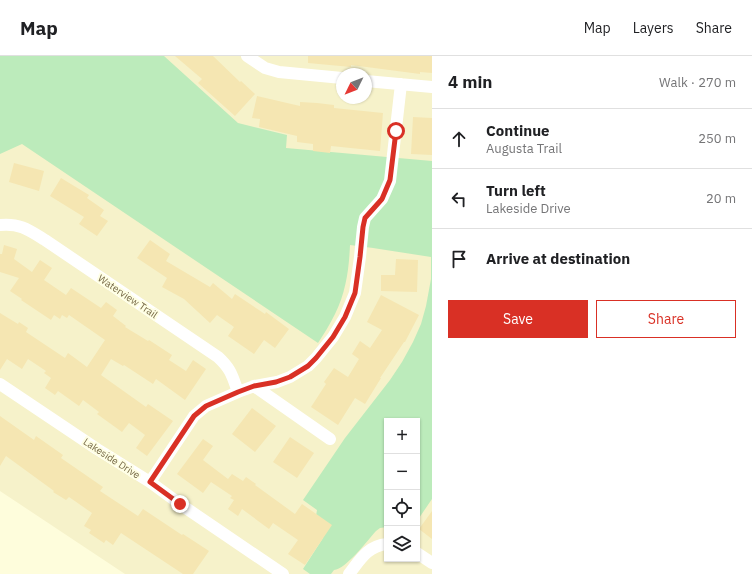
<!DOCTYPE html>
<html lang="en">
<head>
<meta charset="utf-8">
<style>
  body { margin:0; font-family:"IBM Plex Sans",sans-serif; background:#f2f2f2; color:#202124 }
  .controls { position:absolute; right:12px; bottom:12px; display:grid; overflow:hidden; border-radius:0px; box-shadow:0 1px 3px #0004 }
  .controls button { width:36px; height:36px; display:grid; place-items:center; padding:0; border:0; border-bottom:1px solid #e0e0e0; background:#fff; color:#202124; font:20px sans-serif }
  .compass { position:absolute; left:336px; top:12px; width:36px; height:36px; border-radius:50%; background:#fff; box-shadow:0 1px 3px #0004; rotate:227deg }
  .stop { position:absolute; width:12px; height:12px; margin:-9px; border:3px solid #d93025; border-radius:50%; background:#fff }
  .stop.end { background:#d93025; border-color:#fff; box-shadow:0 1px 4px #0008 }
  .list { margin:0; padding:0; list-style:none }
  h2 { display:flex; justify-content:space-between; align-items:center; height:52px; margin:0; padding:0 16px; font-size:17px }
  h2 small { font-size:13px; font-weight:400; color:#757577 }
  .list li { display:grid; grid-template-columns:26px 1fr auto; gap:12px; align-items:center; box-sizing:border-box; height:60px; padding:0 16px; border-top:1px solid #e0e0e0 }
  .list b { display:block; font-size:15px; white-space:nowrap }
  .list p { margin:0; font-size:13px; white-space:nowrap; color:#757577 }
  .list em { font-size:13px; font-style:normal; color:#757577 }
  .actions { display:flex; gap:8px; padding:12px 16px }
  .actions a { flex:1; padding:9px 0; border:1px solid #d93025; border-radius:0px; text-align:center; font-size:14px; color:#d93025 }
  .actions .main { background:#d93025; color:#fff }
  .icon { flex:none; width:22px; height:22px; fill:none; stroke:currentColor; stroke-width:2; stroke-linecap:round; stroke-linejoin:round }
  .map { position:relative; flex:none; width:432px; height:518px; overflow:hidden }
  header { display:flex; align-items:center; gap:24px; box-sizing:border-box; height:56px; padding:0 20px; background:#fff; border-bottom:1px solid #e0e0e0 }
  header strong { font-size:19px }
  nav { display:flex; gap:22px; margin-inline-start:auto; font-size:14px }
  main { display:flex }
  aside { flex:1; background:#fff }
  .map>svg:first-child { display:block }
</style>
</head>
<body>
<header>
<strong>Map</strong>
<nav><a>Map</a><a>Layers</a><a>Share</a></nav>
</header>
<main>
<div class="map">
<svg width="432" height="518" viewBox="0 0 432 518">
  <rect width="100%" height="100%" fill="#fefddc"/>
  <!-- residential -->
  <path fill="#f6f2ca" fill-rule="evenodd" d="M0 0H432V518H125L0 435ZM342 18H366V42H342ZM387 365H417V503H387Z"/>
  <!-- green -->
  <path fill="#bcebbb" d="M0 0H164L238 67 287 79 286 92 432 105V443L417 465V365H387V471L380 472 376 475C367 485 346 513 334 514L331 518H310L303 513 323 482 316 460 317 454 303 444 345 382 390 324 402 306 413 286 421 268 426 250 431 223V201L373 192 350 189C349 213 346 236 335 258 330 268 324 278 318 287L22 88 0 98Z"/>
  <!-- building -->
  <path fill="#f5e6b2" d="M175 0H213L240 26 241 25 255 38 235 60 198 27 202 23Z
    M308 0H432V17L420 16V18L351 9V11L308 7Z
    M257 40 300 50V46L317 47 334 49V52L383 57 380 95 331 90 330 97 313 95V88L297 86V80L259 71 260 63 252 62Z
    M413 61 432 62V99L411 98Z
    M14 107 44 115 39 135 9 126Z
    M61 122 89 139 87 142 104 154 100 160 108 165 97 180 79 168 84 161 50 140Z
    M150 184 170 198 166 205 210 231 213 227 232 243 235 238 265 258 266 256 289 273 275 292 264 284 254 298 228 280 234 271 217 259 210 267 184 243 162 231 167 222 137 202Z
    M4 189 17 193 14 203 32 216 40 204 52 212 44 224 66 239 71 232 101 252 106 246 117 254 113 260 126 270 125 271 148 285 149 284 172 299 169 304 186 315 193 304 206 313 185 344 156 323 153 328 124 309 123 310 111 303 101 319 146 351 148 348 173 365 147 400 136 392 145 379 129 367 122 376 97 358 99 356 83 344 79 350 58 335 55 339 45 332 51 322 44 317 46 315 28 303 22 313 7 303 0 314V257L18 268 19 266 28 272 26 276 65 302 68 297 87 311 105 284 69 259 67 262 62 259 60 263 54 259 51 264 21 244 22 243 10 235 19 222 0 216V198H2Z
    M396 203 418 204 417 236 381 235V219H395Z
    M381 239 419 259 405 286H404L380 322H381L365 348 355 342 338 369 311 351 326 328 324 326 334 312 348 321 359 303 352 298 360 285 370 292 382 274 367 266Z
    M252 352 276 370 255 396 232 378Z
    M0 360 34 384 36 380 63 399 61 402 103 431 100 435 138 460 143 453 182 479 183 478 209 495 193 518H183L121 477 113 489 106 484 104 487 89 477 91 474 84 470 92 457 69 441 66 444 53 436 54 435 6 400 0 410Z
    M290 381 314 397 297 422 273 406Z
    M203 383 213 390 203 404 228 423 232 418 243 425 246 421 256 428 255 429 295 458 302 448 332 469 305 509 288 498 298 484 273 467 269 473 242 453 238 460 228 453 234 444 230 442 232 440 211 426 203 437 177 418Z
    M432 455V483L419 473Z"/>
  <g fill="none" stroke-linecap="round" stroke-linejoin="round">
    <!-- street -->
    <path stroke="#fff" stroke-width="12" d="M247 0 265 12 279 16 342 22
      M366 25 432 31
      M0 169C20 167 29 174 45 184L218 301C231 313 232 319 238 336
      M0 328 97 393 150 426 180 448 283 518
      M254 330 330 383
      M150 426 194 360 206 350 238 336 254 330 277 326 290 321 308 310 316 302 333 281 345 261 355 237 360 201 363 171 365 162 382 143 390 125 401 28
      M417 497 432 507
      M349 518C360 504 367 490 387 488"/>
  </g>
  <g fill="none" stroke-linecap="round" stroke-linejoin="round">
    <!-- route -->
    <path stroke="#d93025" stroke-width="5" d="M180 448 150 426 194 360 206 350 238 336 254 330 276 326 290 321 308 310 316 302 333 281 345 261 355 237 360 201 363 171 365 162 382 143 390 124 396 75"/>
  </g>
  <g text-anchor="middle" stroke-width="4" stroke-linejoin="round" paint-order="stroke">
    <!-- street labels -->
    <g font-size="10" fill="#746744" stroke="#ffffe4">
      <text transform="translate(128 240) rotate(34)" y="4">Waterview Trail</text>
      <text transform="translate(112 402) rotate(33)" y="4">Lakeside Drive</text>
    </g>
  </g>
</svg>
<div class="controls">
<button>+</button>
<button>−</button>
<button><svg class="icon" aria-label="locate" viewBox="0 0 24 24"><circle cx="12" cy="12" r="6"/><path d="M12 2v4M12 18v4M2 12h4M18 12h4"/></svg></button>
<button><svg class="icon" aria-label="layers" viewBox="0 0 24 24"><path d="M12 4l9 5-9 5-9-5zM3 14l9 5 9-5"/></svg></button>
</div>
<svg class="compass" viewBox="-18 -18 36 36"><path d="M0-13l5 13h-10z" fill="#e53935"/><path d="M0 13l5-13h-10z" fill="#757577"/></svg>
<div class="stop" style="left:396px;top:75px"></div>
<div class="stop end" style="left:180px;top:448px"></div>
</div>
<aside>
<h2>4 min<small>Walk · 270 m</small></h2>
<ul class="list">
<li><svg class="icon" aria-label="ahead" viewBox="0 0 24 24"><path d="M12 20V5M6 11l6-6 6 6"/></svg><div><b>Continue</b><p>Augusta Trail</p></div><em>250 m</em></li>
<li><svg class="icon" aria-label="left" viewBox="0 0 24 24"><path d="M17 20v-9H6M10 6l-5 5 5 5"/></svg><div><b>Turn left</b><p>Lakeside Drive</p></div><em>20 m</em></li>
<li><svg class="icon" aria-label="arrive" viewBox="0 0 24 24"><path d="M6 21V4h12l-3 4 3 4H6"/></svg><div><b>Arrive at destination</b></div></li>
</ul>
<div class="actions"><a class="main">Save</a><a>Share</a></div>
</aside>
</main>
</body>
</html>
